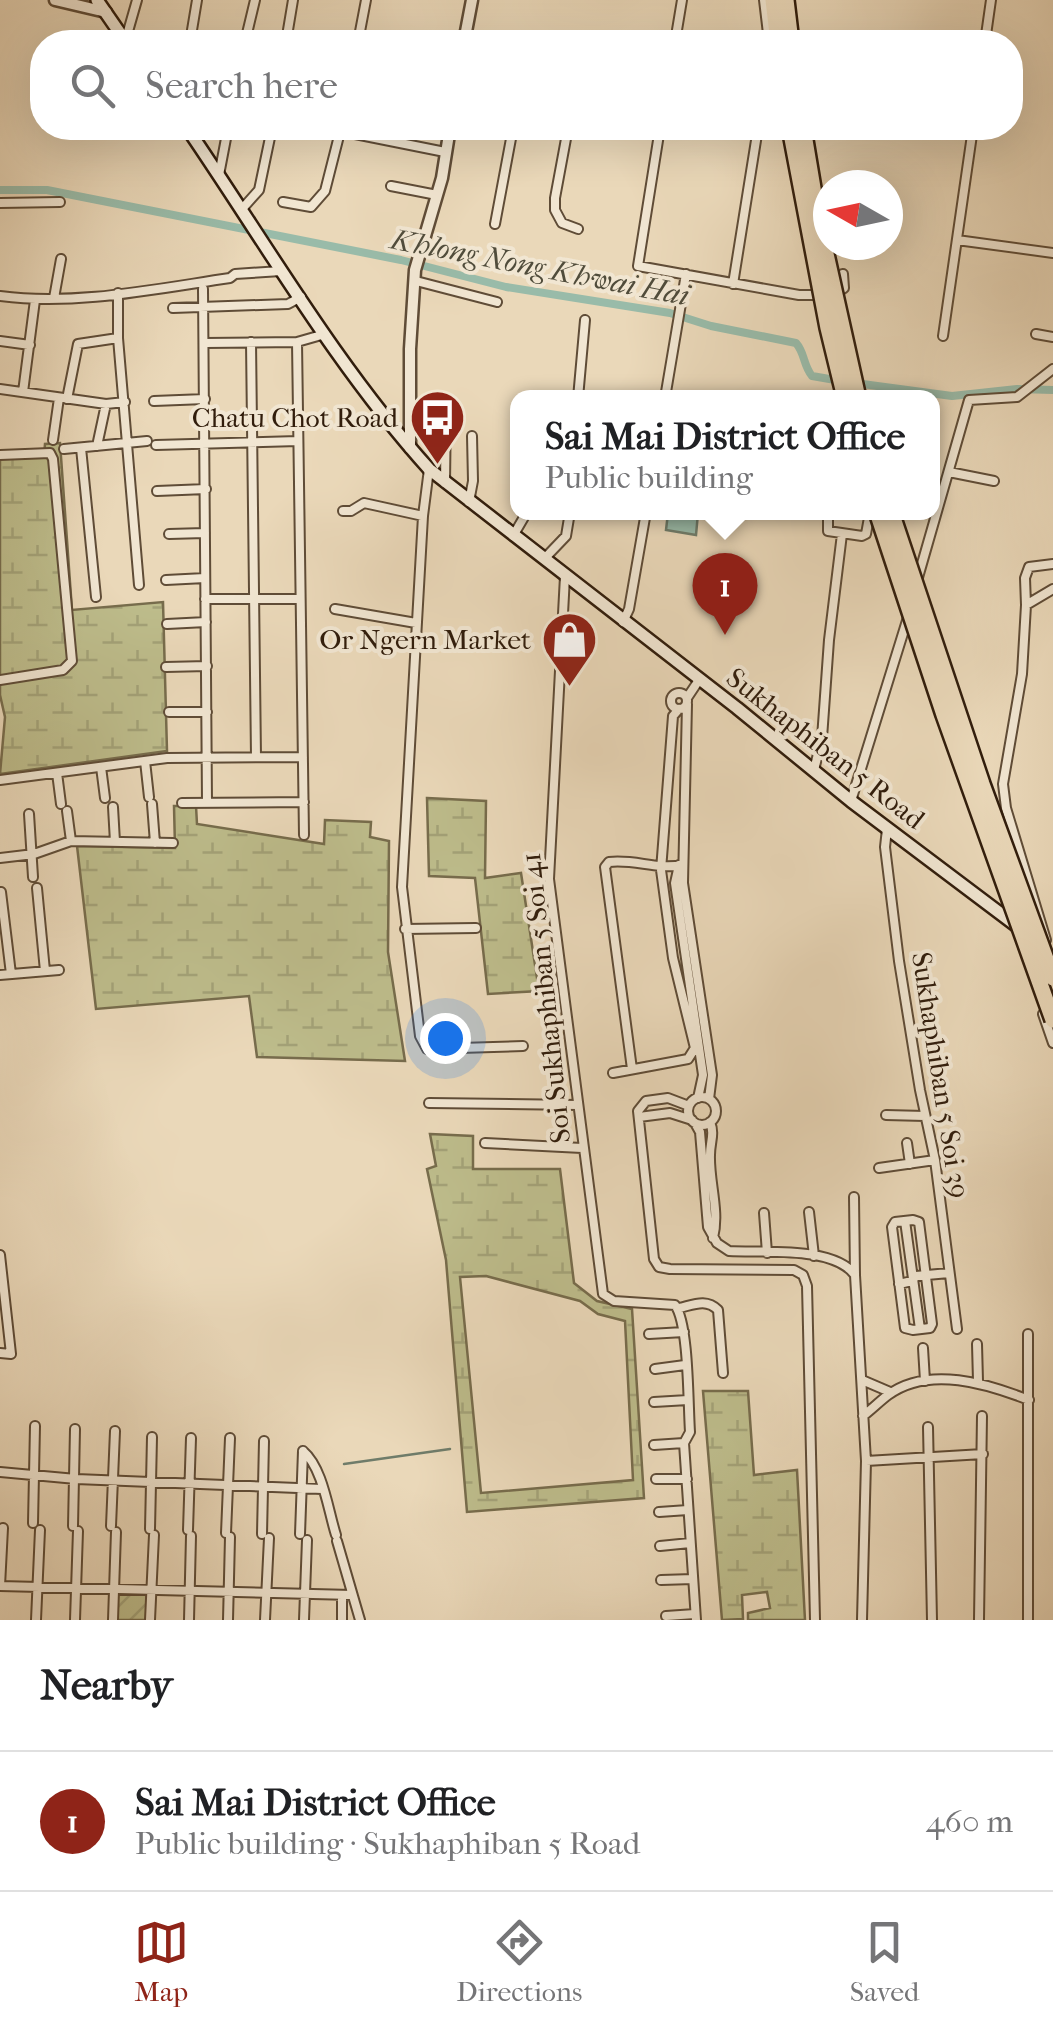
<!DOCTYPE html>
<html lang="en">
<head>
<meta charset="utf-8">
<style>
  body { margin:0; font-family:"IM FELL French Canon",serif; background:#f6f6f6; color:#202124 }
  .compass { position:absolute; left:813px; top:170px; width:90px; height:90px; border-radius:50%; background:#fff; box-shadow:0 10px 40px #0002; rotate:279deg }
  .you { position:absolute; left:445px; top:1038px; width:35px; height:35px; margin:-25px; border:8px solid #fff; border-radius:50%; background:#1a73e8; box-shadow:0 0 0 15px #1a73e833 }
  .badge { display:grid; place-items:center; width:65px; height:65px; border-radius:50%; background:#8f2418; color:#fff; font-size:32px; font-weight:700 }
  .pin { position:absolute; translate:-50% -82px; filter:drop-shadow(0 2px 5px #0008) }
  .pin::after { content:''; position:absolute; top:52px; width:35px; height:30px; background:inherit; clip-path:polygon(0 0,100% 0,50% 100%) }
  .popup { position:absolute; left:510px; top:390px; width:430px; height:130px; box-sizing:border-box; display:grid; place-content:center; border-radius:20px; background:#fff; filter:drop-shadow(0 2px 8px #0005); font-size:32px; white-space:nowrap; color:#757577 }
  .popup b { font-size:38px; color:#202124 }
  .popup::after { content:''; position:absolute; left:50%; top:100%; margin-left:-20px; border:20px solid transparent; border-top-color:#fff }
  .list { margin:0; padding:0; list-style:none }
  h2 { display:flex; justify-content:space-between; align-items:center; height:130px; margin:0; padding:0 40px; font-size:42px }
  h2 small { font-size:32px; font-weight:400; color:#757577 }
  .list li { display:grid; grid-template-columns:65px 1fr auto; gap:30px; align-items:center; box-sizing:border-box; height:140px; padding:0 40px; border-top:2px solid #e0e0e0 }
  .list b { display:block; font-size:38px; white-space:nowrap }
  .list p { margin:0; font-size:32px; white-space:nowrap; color:#757577 }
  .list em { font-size:32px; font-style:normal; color:#757577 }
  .icon { flex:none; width:55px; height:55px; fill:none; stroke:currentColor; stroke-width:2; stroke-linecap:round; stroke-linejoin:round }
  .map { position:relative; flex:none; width:1053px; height:1620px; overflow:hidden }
  .search { position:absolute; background:#fff; box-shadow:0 10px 40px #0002; left:30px; right:30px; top:30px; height:110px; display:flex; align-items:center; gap:25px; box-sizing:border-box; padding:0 35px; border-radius:40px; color:#757577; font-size:38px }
  .sheet { height:270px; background:#fff }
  nav { display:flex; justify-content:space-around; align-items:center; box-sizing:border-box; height:140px; border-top:2px solid #e0e0e0; background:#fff; font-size:28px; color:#757577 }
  nav a { display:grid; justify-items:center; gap:5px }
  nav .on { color:#8f2418 }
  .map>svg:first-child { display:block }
</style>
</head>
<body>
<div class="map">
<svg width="1053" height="1620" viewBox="0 0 1053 1620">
  <defs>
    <pattern id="wetland-marsh" width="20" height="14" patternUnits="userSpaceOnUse" patternTransform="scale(2.5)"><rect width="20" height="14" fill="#bdbc8b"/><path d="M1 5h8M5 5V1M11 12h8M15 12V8" fill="none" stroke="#a3a177"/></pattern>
    <pattern id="garden-furrows" width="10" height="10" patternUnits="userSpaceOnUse" patternTransform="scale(2.5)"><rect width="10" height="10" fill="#bdbc8b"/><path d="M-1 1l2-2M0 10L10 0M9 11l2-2" fill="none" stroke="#a3a177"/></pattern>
  </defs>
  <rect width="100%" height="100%" fill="#ead8b9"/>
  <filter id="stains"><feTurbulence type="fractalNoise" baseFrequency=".002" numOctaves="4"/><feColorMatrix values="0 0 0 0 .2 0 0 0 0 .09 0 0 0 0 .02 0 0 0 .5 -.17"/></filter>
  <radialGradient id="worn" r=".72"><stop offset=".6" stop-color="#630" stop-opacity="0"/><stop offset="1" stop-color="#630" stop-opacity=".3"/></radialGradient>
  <!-- wetland -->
  <path fill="url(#wetland-marsh)" stroke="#776c4c" stroke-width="2.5" fill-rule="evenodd" d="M60 443 72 610 163 602 167 751 0 774 5 717 0 695V459L44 456 45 444Z
    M427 798 486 801 485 878 521 873 539 991 488 994 475 878 429 876Z
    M174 806H196L197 824 324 844 325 820 371 822 370 837 389 841 388 952 405 1061 257 1057 249 996 96 1009 77 846 175 848Z
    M430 1134 473 1136V1169H560L574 1283 597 1301 632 1309 644 1498 467 1512 446 1260 427 1169 436 1166ZM486 1276 580 1301 598 1314 625 1321 633 1480 481 1493 460 1277Z
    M703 1391H748L754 1475 797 1470 805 1620H748V1613L770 1608 767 1592 742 1595 743 1619 722 1620Z"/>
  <!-- garden -->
  <path fill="url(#garden-furrows)" stroke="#776c4c" stroke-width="2.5" d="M118 1593 147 1594 146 1620H117Z"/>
  <!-- water -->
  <path fill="#99bba9" stroke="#6f7c6a" stroke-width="2.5" d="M668 513H698L696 535 666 530Z"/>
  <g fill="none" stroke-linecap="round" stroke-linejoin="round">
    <!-- stream -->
    <path stroke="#6f7c6a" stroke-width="2.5" d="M344 1464 450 1449"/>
    <!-- canal -->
    <path stroke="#99bba9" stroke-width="8" d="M0 190H47L401 260 506 287 670 313 711 326 796 343C805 353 803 365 812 376L841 381
      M855 383 952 396 1017 389 1053 390"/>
    <defs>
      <path id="minor" d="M764 0 769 42
        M125 42 137 0
        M190 42 197 0
        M245 42 255 0
        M286 42 293 0
        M358 42 366 0
        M675 42 682 0
        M985 42 991 0
        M568 128 555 198V210L562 223 578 229
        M660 128 638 266 799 295H820
        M340 131 445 152
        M219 175 228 128
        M391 186 437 195
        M283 202 311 207 325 191 341 128
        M0 203 60 202
        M242 209 259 190 272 128
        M495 224 513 128
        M957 240 1053 253
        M416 281 497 302
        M733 284 758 128
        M203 289 207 802
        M118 293V338L139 585
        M834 294 844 288 843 274
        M0 296C75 306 155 289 230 278L235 274 281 271
        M54 298 61 259
        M173 308 288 304 301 297
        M1036 334 1053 337
        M943 336 973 128
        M0 341 30 345
        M251 342 256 757
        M297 342 304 835
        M205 343 297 342 325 334
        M0 389 106 404 125 402
        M23 392 35 300
        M578 398 585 320
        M665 398 686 274
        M67 399 78 344 118 338
        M154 401 205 399
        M53 440 59 398
        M156 445 298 441
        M97 446 106 404
        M81 448 96 597
        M64 449 147 441
        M0 455 50 453 53 459 72 661 63 670 0 680
        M429 469 423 516 402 887 420 1036 427 1049 523 1046
        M949 472 994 481
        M445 483 446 406
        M157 491 206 489
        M469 502 473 481 472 436
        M343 511H351L364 503 423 516
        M828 512V531L862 536 866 534 870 512
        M169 534 205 533
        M513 536 527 512
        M544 559 566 536 570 512
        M565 576 549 879 603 1294 614 1301 675 1305C689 1324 688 1403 690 1432L684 1443 696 1620
        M166 580 205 578
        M917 581 969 400 1017 397 1053 369
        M205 599H300
        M1026 605 1025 578 1029 567 1053 564
        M335 609 416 623
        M623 622 629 609 646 512
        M167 624 206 622
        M166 667 207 666
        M671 701a8 8 0 1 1 16 0a8 8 0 1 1-16 0Z
        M687 698 699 680
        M687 704 683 883 712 1075 709 1099
        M169 712H207
        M145 761 149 797
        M101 767 105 798
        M814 770 822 738 829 640 842 534
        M57 773 61 804
        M0 780 167 758 303 757
        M851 801 909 614
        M182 803 304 802
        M152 804 155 843
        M113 807 115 842
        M67 811 71 841
        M29 814 33 877
        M887 829 885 847 899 961 920 1090 935 1160 957 1329
        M0 858 34 854 71 841 173 843
        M679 865 675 883 703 1075 698 1098
        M37 888 45 971
        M1 892 11 974
        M405 929 476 928
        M1046 940 1006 808 1003 784 1022 674 1026 605 1053 589
        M0 975 59 970
        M1043 1014 1053 1043
        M632 1069 605 867 609 862C637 859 654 870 683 865
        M613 1073 688 1059 695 1048 673 958 661 870 673 716 679 709
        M688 1111a14 14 0 1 1 28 0a14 14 0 1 1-28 0Z
        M429 1103 578 1105
        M689 1106 668 1098 646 1101 638 1111 654 1259 659 1267 670 1269 794 1270 803 1275 807 1286 815 1620
        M886 1115 925 1116
        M639 1117 670 1113 692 1120
        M710 1122C715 1134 710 1142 710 1155 709 1182 720 1211 713 1238
        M695 1123 700 1132 708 1227 717 1243 729 1251C763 1253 834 1246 855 1275L866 1461 862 1620
        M485 1143 582 1148
        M907 1143 910 1164
        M879 1168 935 1160
        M854 1197 855 1275
        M809 1212 814 1256
        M764 1213 767 1253
        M913 1220 919 1222 932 1324 930 1328 913 1330 905 1328 892 1227 895 1222Z
        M905 1221 920 1329
        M0 1255 11 1354 0 1353
        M899 1284 912 1281 916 1276 949 1273
        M679 1308C693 1305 706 1298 718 1310L723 1373
        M649 1334 684 1332
        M977 1344 978 1381
        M923 1348 925 1381
        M655 1369 685 1365
        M862 1380 890 1392
        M654 1402 688 1400
        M863 1416C872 1409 880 1401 888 1395 929 1365 988 1384 1029 1400
        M928 1427 932 1620
        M654 1445 684 1443
        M303 1451C323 1468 328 1510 336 1535
        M866 1461 983 1454
        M0 1472 76 1479 322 1489
        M656 1479H687
        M659 1512 688 1510
        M33 1523 35 1426
        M73 1526 75 1429
        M111 1526 115 1431
        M3 1528 0 1586 352 1595
        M150 1529 152 1437
        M188 1530 191 1438
        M226 1533 230 1438
        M262 1534 264 1441
        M300 1534 303 1451
        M337 1541 360 1620
        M660 1546 690 1543
        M661 1580 693 1579
        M666 1616 695 1614
        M36 1620 40 1530
        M75 1620 78 1531
        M113 1620 116 1532
        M150 1620 154 1535
        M189 1620 191 1536
        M228 1620 230 1537
        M265 1620 269 1538
        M304 1620 307 1540
        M342 1620V1597
        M979 1620 982 1416
        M1028 1620V1334"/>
      <path id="tertiary" d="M55 0 106 12
        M464 42 472 0
        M410 448V349L415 270 442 178 450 128"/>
      <path id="secondary" d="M97 0 126 42
        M187 128C265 242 336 366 429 469L737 708 851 801 1021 929"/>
      <path id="motorway" d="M773 0 778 42
        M786 0 791 42"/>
    </defs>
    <!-- minor casing -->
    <use href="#minor" stroke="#5f4c37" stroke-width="12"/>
    <!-- tertiary casing -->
    <use href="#tertiary" stroke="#5f4c37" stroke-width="15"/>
    <!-- secondary casing -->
    <use href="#secondary" stroke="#311d0c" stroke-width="16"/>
    <!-- motorway casing -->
    <use href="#motorway" stroke="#311d0c" stroke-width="20"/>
    <!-- minor -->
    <use href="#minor" stroke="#f1e6d2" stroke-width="8"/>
    <!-- tertiary -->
    <use href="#tertiary" stroke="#f1e6d2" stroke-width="10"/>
    <!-- secondary -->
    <use href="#secondary" stroke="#f1e6d2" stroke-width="11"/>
    <!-- motorway -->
    <use href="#motorway" stroke="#ead8b9" stroke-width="15"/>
    <defs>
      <path id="motorway-bridge" d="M790 128 828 328 845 398
        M803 128 818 218 858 398
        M877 512 944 715 1053 1020
        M891 512 982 784 1053 978"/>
    </defs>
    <!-- motorway-bridge casing -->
    <use href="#motorway-bridge" stroke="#311d0c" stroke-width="20" stroke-linecap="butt"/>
    <!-- motorway-bridge -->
    <use href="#motorway-bridge" stroke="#ead8b9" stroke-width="15"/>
  </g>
  <!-- icons -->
  <defs>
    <symbol id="bus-pin" viewBox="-11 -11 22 30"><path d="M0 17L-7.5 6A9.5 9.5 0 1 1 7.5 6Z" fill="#8f2418" stroke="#f1e6d2"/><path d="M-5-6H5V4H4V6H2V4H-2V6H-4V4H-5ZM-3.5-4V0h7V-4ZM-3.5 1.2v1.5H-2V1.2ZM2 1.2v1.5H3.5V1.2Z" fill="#fff"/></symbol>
    <symbol id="shop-pin" viewBox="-11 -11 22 30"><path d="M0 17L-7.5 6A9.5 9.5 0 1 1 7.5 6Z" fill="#8f2418" stroke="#f1e6d2"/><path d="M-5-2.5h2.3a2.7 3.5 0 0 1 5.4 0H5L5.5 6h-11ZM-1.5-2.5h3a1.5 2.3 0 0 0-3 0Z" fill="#fff"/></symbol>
  </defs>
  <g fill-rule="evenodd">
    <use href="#bus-pin" x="406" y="386" width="63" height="86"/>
    <use href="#shop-pin" x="538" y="608" width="63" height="86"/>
  </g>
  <g text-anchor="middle" stroke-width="8" stroke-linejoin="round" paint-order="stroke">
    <!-- poi labels -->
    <g font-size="28" fill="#311d0c" stroke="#f1e6d2" text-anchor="end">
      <text x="398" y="427">Chatu Chot Road</text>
      <text x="531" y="649">Or Ngern Market</text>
    </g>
    <!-- street labels -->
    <g font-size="28" fill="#311d0c" stroke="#f1e6d2">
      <text transform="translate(826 748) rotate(38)" y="10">Sukhaphiban 5 Road</text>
      <text transform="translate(545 998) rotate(-96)" y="10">Soi Sukhaphiban 5 Soi 41</text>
      <text transform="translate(941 1075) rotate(81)" y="10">Sukhaphiban 5 Soi 39</text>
    </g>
    <!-- water labels -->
    <g font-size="30" font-style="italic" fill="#504c3b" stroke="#f1e6d2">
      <text transform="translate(540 267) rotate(11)" y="10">Khlong Nong Khwai Hai</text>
    </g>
  </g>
  <rect width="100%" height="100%" filter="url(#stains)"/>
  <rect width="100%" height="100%" fill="url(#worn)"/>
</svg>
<svg class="compass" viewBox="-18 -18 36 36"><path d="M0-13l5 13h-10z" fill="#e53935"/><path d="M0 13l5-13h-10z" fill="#757577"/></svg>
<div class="you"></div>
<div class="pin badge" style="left:725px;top:635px">1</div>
<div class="popup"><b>Sai Mai District Office</b>Public building</div>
<div class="search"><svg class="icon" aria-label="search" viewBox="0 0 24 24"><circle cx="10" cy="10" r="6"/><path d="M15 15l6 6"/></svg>Search here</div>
</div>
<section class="sheet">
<h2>Nearby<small></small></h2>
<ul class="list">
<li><span class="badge">1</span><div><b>Sai Mai District Office</b><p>Public building · Sukhaphiban 5 Road</p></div><em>460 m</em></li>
</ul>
</section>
<nav>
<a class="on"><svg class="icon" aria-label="map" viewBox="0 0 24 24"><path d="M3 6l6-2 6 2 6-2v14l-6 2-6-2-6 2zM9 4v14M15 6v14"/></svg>Map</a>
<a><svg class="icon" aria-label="directions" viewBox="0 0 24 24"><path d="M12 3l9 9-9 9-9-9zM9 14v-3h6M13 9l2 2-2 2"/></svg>Directions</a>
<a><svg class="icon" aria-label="saved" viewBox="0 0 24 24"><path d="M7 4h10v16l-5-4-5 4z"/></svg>Saved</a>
</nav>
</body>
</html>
